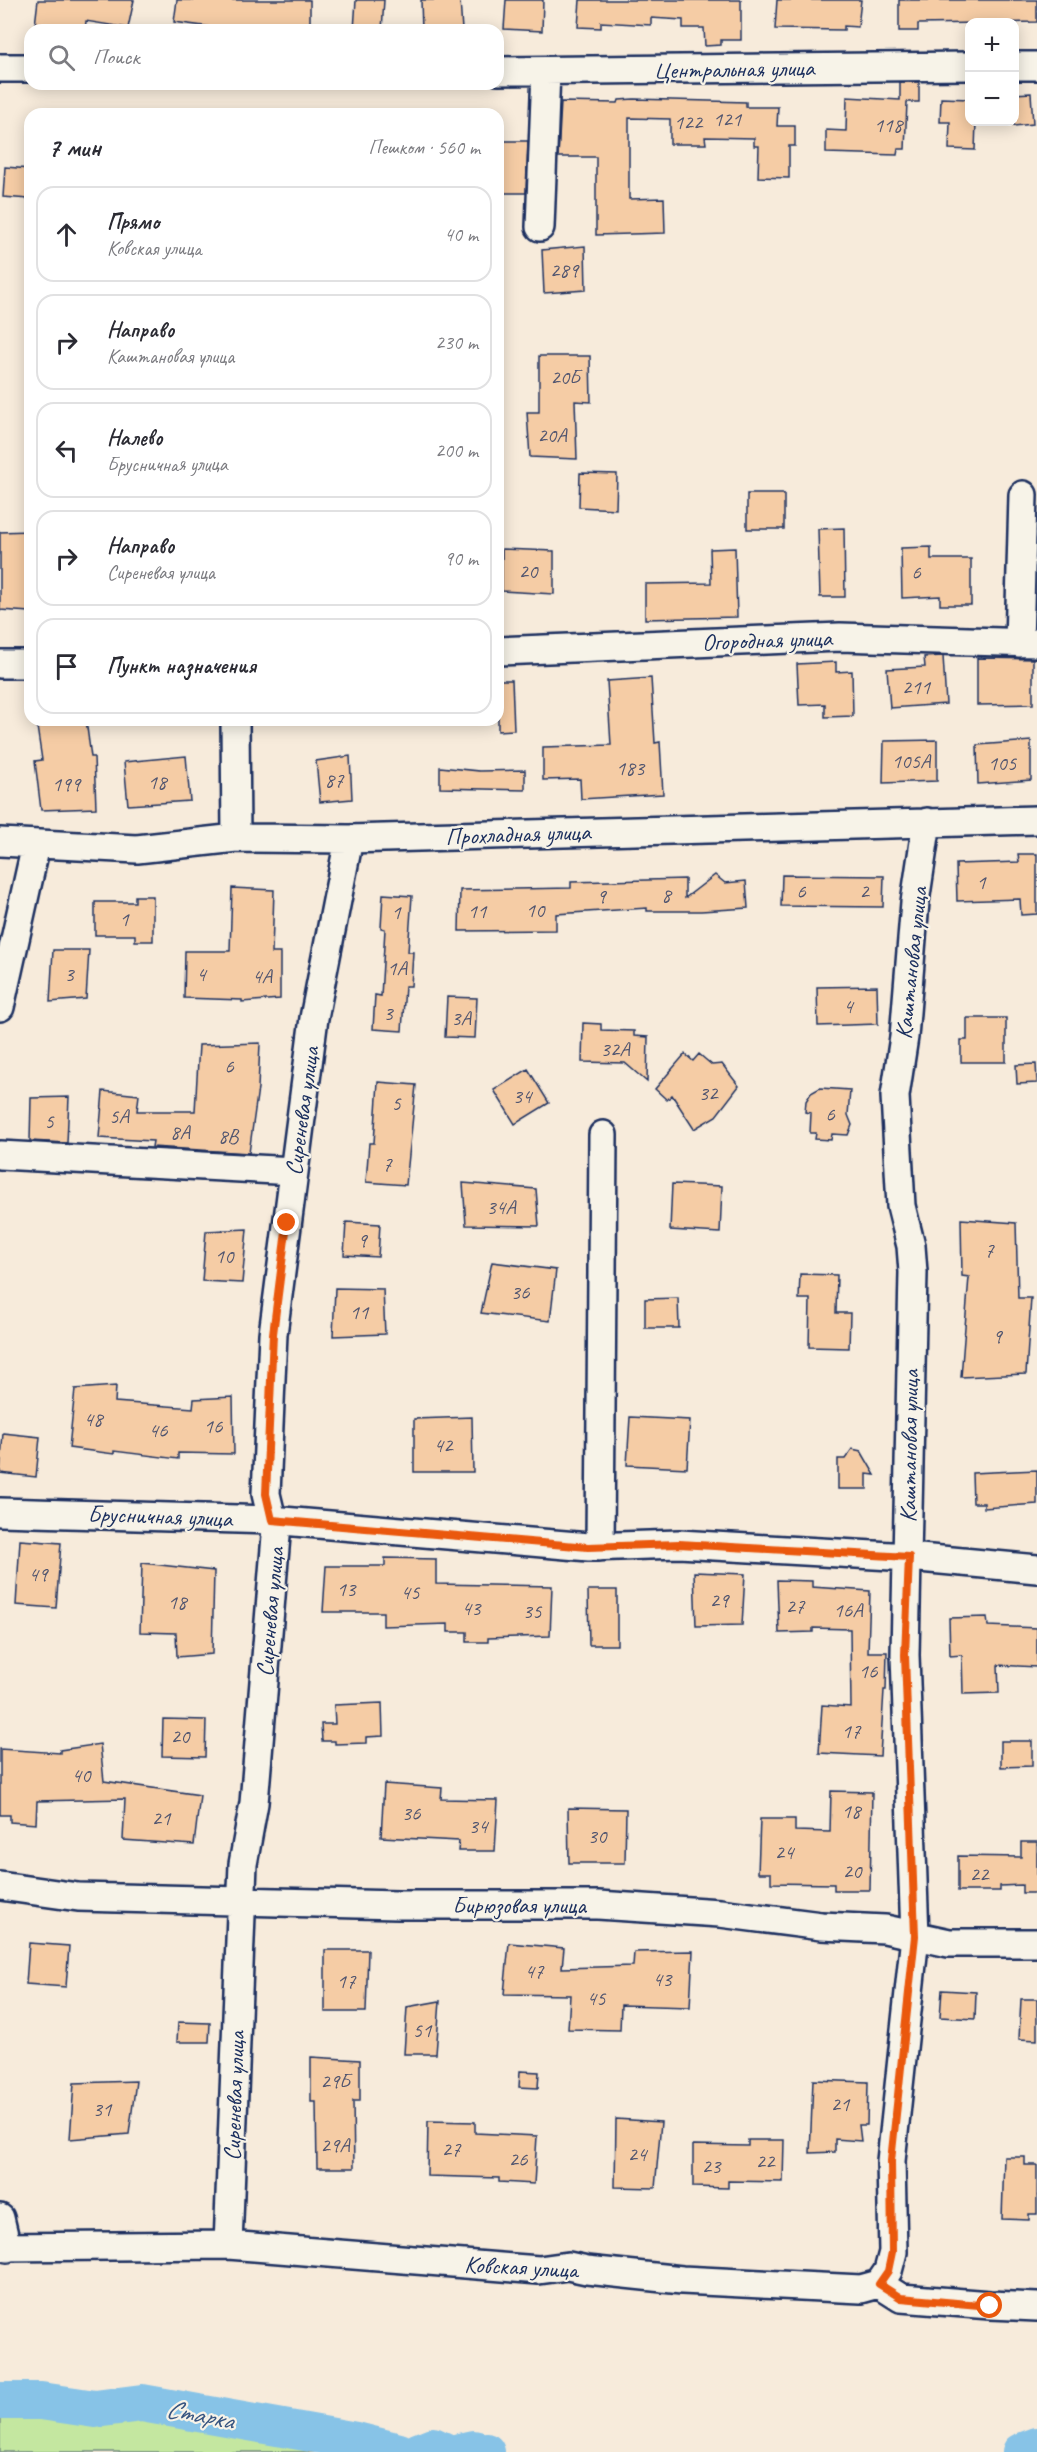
<!DOCTYPE html>
<html lang="ru">
<head>
<meta charset="utf-8">
<style>
  body { margin:0; font-family:Caveat,sans-serif; background:#f2f2f3; color:#2b2b33 }
  .controls { position:absolute; right:18px; top:18px; display:grid; overflow:hidden; border-radius:12px; box-shadow:0 3px 15px #0003 }
  .controls button { width:54px; height:54px; display:grid; place-items:center; padding:0; border:0; border-bottom:2px solid #e1e1e2; background:#fff; color:#2b2b33; font:30px sans-serif }
  .stop { position:absolute; width:18px; height:18px; margin:-14px; border:4px solid #ea580c; border-radius:50%; background:#fff }
  .stop.end { background:#ea580c; border-color:#fff; box-shadow:0 2px 6px #0008 }
  .list { margin:0; padding:0; list-style:none }
  h2 { display:flex; justify-content:space-between; align-items:center; height:78px; margin:0; padding:0 24px; font-size:26px }
  h2 small { font-size:20px; font-weight:400; color:#7c7c81 }
  .list li { display:grid; grid-template-columns:39px 1fr auto; gap:18px; align-items:center; box-sizing:border-box; height:96px; margin:0 12px 12px; padding:0 12px; border:2px solid #e1e1e2; border-radius:18px }
  .list b { display:block; font-size:22px; white-space:nowrap }
  .list p { margin:0; font-size:20px; white-space:nowrap; color:#7c7c81 }
  .list em { font-size:20px; font-style:normal; color:#7c7c81 }
  .icon { flex:none; width:33px; height:33px; fill:none; stroke:currentColor; stroke-width:2; stroke-linecap:round; stroke-linejoin:round }
  .map { position:relative; flex:none; width:1037px; height:2452px; overflow:hidden }
  .search { position:absolute; background:#fff; box-shadow:0 3px 15px #0003; left:24px; top:24px; width:480px; height:66px; display:flex; align-items:center; gap:15px; box-sizing:border-box; padding:0 21px; border-radius:18px; color:#7c7c81; font-size:22px }
  .panel { position:absolute; background:#fff; box-shadow:0 3px 15px #0003; left:24px; top:108px; width:480px; height:618px; border-radius:18px }
  .map>svg:first-child { display:block }
</style>
</head>
<body>
<div class="map">
<svg width="1037" height="2452" viewBox="0 0 1037 2452">
  <rect width="100%" height="100%" fill="#f7ebdb"/>
  <filter id="ink" filterUnits="userSpaceOnUse"><feTurbulence type="fractalNoise" baseFrequency=".0167" numOctaves="2"/><feDisplacementMap in="SourceGraphic" scale="12" xChannelSelector="R" yChannelSelector="G"/><feConvolveMatrix kernelMatrix="1 2 1 2 8 2 1 2 1" color-interpolation-filters="sRGB"/></filter>
  <g filter="url(#ink)">
    <!-- green -->
    <path fill="#c4e7a0" stroke="#708b7f" stroke-width="1.5" d="M42 2407 92 2415 153 2420 328 2452H0V2408Z"/>
    <g fill="none" stroke-linecap="round" stroke-linejoin="round">
      <!-- river -->
      <path stroke="#87c3e7" stroke-width="38" d="M0 2401H41L95 2409 142 2403 356 2441 399 2452
        M418 2452 433 2446 446 2452
        M459 2452 473 2449 486 2452
        M1021 2452 1037 2446"/>
    </g>
    <!-- building -->
    <path fill="#f5cca5" stroke="#1b2f5e" stroke-width="1.5" d="M38 0H134L128 28 86 21 85 30 35 25Z
      M177 0H310V30H233L174 22Z
      M356 0H384L382 30H354Z
      M421 0H460L462 30H422Z
      M506 0H543L542 31 504 29Z
      M580 0H741V40H721V45L705 46 704 28H683V20L651 18V25L601 22V28L578 27Z
      M777 0H861L858 27 844 26V30L775 29Z
      M899 0H1037V22L918 24V31H899Z
      M900 82H919V102H907L905 149H898L897 155 826 153V130L846 131 847 97 900 100Z
      M1031 93 1033 124 1014 126V94Z
      M941 98 969 99V122H976L975 150 949 149 950 122H940Z
      M634 99 746 102V107H778L777 126H795V146H789V178L758 177 759 146H754V138L705 137 706 144H670V119L629 118V199L664 198 665 233 596 235V157H558L561 102 618 103 619 100Z
      M498 141H528L526 193H498Z
      M5 167 30 169 29 199 3 197Z
      M585 246 586 290 544 293 542 250Z
      M539 356H590L591 402 575 401 577 459 530 457 527 412H539Z
      M580 473 617 474 616 509 579 507Z
      M747 494H784V529H747Z
      M844 528 845 597H820L818 529Z
      M30 531V612L0 610V532Z
      M931 547V559H971V605H940V596L902 598 901 548Z
      M735 548 737 617 645 619V584L711 583 710 549Z
      M502 549 554 551V594L502 591Z
      M943 656 946 704 890 708 887 669 925 667 924 657Z
      M977 658 1033 659V704L977 705Z
      M836 662V672L852 671 853 716 825 717V704L799 705 797 664Z
      M651 678 655 743 660 742 663 794 581 799 580 779 543 780V747L611 745 607 681Z
      M498 680H512L514 730 498 731Z
      M36 720H86L91 757H94L96 808 41 810 35 761 42 760Z
      M937 740V781L883 783 884 741Z
      M1031 741V780L978 784 977 745Z
      M186 756 190 801 128 805 124 762Z
      M350 756 352 799 320 802 316 761Z
      M440 767 479 771 525 770V790L440 788Z
      M1018 854H1037V914L1021 915 1020 899 957 901 956 864 1019 862Z
      M715 875 725 883 746 881 748 908 701 911H647V908L556 914V930L459 931 460 890 571 888V882L685 879V898Z
      M782 875 884 876 883 907 781 906Z
      M232 888 274 890 272 953H280V999L242 1002V1000L184 998 185 951H230Z
      M383 894 412 896 408 952H413L411 986H405L402 1031 373 1029 375 995 381 996 385 929 381 928Z
      M135 896H153V941H135V935H95V902H135Z
      M53 950H89L86 999 50 1002Z
      M877 986 878 1024 818 1026 817 987Z
      M447 997 477 998 475 1038 445 1037Z
      M967 1018H1006V1062H961V1040H967Z
      M583 1023 601 1024V1030L634 1031V1036L648 1037 647 1082 625 1063 582 1062Z
      M260 1043 258 1088 249 1153 152 1147 153 1141 99 1138 103 1091 139 1095 137 1111H195L199 1045Z
      M685 1054 693 1061 699 1054 712 1065 722 1064 739 1086 716 1116 694 1129 672 1095 667 1100 655 1089Z
      M1036 1064 1037 1083 1017 1084 1016 1065Z
      M528 1069 549 1103 515 1124 494 1090Z
      M378 1082 416 1085 406 1185 366 1182 369 1143H374Z
      M820 1088 850 1090 848 1115 852 1125 848 1135 832 1134 831 1140 815 1139 816 1133H810L811 1113 805 1112 806 1101 811 1093Z
      M69 1097 67 1143 30 1141 31 1098Z
      M463 1183 536 1189 539 1226 466 1225Z
      M672 1184 722 1186 720 1233 670 1230Z
      M961 1219 1016 1223 1018 1298H1031L1026 1374 961 1377 969 1277 962 1276Z
      M346 1222 380 1224 378 1257 344 1255Z
      M247 1229 242 1283 202 1281 206 1231Z
      M492 1262 556 1270 550 1321 481 1313Z
      M800 1274 837 1275 836 1313H850L849 1348 809 1347 810 1299H799Z
      M335 1288 383 1289 385 1334 333 1336Z
      M678 1298 679 1328H645V1299Z
      M116 1386 115 1402 193 1408 194 1399 233 1397 234 1454 178 1453V1459L114 1451V1454L69 1448 75 1389Z
      M472 1417 473 1472H414V1419Z
      M630 1417 690 1420 687 1468 627 1465Z
      M3 1433 40 1437 36 1477 0 1473Z
      M852 1449 861 1451 875 1475 867 1474V1489H838V1459H845Z
      M1037 1470V1504L984 1508V1503H973L972 1473Z
      M20 1540 61 1543 56 1608 16 1605Z
      M385 1558 436 1559V1584L552 1586 550 1636 488 1638V1642H467V1632H448V1624L383 1626V1612H323L326 1566H385Z
      M142 1563 214 1571 212 1654 177 1657 176 1633 140 1632Z
      M694 1572 745 1574 742 1625 696 1626Z
      M777 1580 812 1581V1587L870 1591 868 1652H887L886 1690H884L880 1756 819 1753 822 1705 851 1707 850 1629 813 1628V1632L779 1633Z
      M588 1590H617V1645H589Z
      M987 1617 988 1626 1037 1628V1667L998 1665 999 1693 963 1694 962 1655 950 1656 949 1618Z
      M382 1703 383 1736 366 1737V1743L335 1744V1741H322L321 1724H335L334 1705Z
      M163 1719 206 1720 205 1757 162 1756Z
      M1001 1741H1032V1766L1001 1767Z
      M100 1744 104 1781 200 1795 194 1845 123 1840 125 1799 37 1801 36 1824 10 1822V1815H0V1749L60 1753V1750Z
      M384 1784 442 1788 441 1799 498 1800 495 1851H458L459 1841 381 1837Z
      M831 1791 872 1792 870 1890H834V1884L771 1883V1873H758L760 1819H795V1831L830 1832Z
      M568 1808 626 1809 625 1863H569Z
      M1021 1842H1037V1893H1022V1885L1000 1886V1891H958V1856L1021 1857Z
      M29 1943 69 1946 66 1987 26 1984Z
      M509 1943 564 1948 562 1968 633 1966 634 1952 693 1951 690 2007 621 2005 620 2030 568 2029 570 1995 504 1994Z
      M325 1950H368L366 2012H325Z
      M942 1990 976 1992 975 2019 940 2017Z
      M1021 1999H1037V2040L1019 2039Z
      M440 2001 436 2054H404L407 2007Z
      M178 2022 210 2023 209 2042H177Z
      M311 2057 360 2060V2101H353L354 2168H317L316 2102H311Z
      M520 2071 539 2072 538 2088 519 2087Z
      M813 2080 868 2082 867 2125H859L861 2141 835 2139V2152L810 2153Z
      M136 2081 129 2134 70 2139 74 2083Z
      M616 2119 661 2122 655 2188 615 2187Z
      M428 2121 475 2122V2133L537 2136 534 2184 499 2182V2178L427 2176Z
      M748 2140H784L783 2182 728 2181V2188L693 2187V2145L748 2146Z
      M1004 2157H1025V2165H1037V2214H1029V2220L1002 2219Z"/>
    <g fill="none" stroke-linecap="round" stroke-linejoin="round">
      <defs>
        <path id="minor" d="M1014 66H1037
          M0 68H30
          M498 71 970 66
          M540 227 546 71
          M1019 643 1023 495
          M498 651 840 637 1037 643
          M0 664H30
          M235 720 236 838
          M0 842 137 849 236 838 349 839 1037 820
          M0 1007 36 845
          M0 1155 294 1171
          M0 1512 271 1520 589 1547 679 1544 909 1557 1037 1569
          M600 1547 603 1135
          M0 1886 78 1897 398 1905H598L720 1913 821 1926 885 1929 949 1943H1037
          M0 2218 7 2248
          M228 2245 243 1864 254 1803 276 1536 266 1494 273 1334 314 1018 349 839
          M0 2247 228 2245 539 2270 568 2266 587 2270 682 2280 861 2289 879 2284 901 2298 990 2305 1037 2307
          M879 2284 888 2271 893 2252 891 2161 915 1936 905 1655 913 1272 911 1246 901 1206 895 1096 904 1037 915 902 927 822"/>
      </defs>
      <!-- minor casing -->
      <use href="#minor" stroke="#1b2f5e" stroke-width="32"/>
      <!-- minor -->
      <use href="#minor" stroke="#f7f3e8" stroke-width="27"/>
    </g>
  </g>
  <g fill="none" stroke-linecap="round" stroke-linejoin="round" filter="url(#ink)">
    <!-- route -->
    <path stroke="#ea580c" stroke-width="8" d="M287 1223 273 1334 266 1494 272 1520 588 1547 679 1544 909 1557 905 1655 915 1936 891 2161 892 2252 888 2271 879 2284 901 2298 990 2306"/>
  </g>
  <g text-anchor="middle" stroke-width="4.5" stroke-linejoin="round" paint-order="stroke">
    <!-- number labels -->
    <g font-size="21" fill="#525670">
      <text x="727" y="126">121</text>
      <text x="688" y="129">122</text>
      <text x="888" y="132">118</text>
      <text x="564" y="277">289</text>
      <text x="565" y="384">20Б</text>
      <text x="552" y="442">20А</text>
      <text x="528" y="578">20</text>
      <text x="916" y="579">6</text>
      <text x="916" y="694">211</text>
      <text x="911" y="768">105А</text>
      <text x="1002" y="770">105</text>
      <text x="630" y="775">183</text>
      <text x="334" y="787">87</text>
      <text x="157" y="789">18</text>
      <text x="66" y="791">199</text>
      <text x="981" y="889">1</text>
      <text x="801" y="898">6</text>
      <text x="864" y="898">2</text>
      <text x="666" y="902">8</text>
      <text x="601" y="903">9</text>
      <text x="535" y="917">10</text>
      <text x="477" y="918">11</text>
      <text x="396" y="919">1</text>
      <text x="124" y="926">1</text>
      <text x="397" y="975">1А</text>
      <text x="69" y="981">3</text>
      <text x="201" y="981">4</text>
      <text x="262" y="983">4А</text>
      <text x="848" y="1013">4</text>
      <text x="388" y="1020">3</text>
      <text x="461" y="1025">3А</text>
      <text x="615" y="1056">32А</text>
      <text x="229" y="1073">6</text>
      <text x="708" y="1100">32</text>
      <text x="522" y="1103">34</text>
      <text x="396" y="1110">5</text>
      <text x="830" y="1121">6</text>
      <text x="119" y="1123">5А</text>
      <text x="49" y="1128">5</text>
      <text x="180" y="1139">8А</text>
      <text x="228" y="1143">8В</text>
      <text x="387" y="1171">7</text>
      <text x="501" y="1214">34А</text>
      <text x="362" y="1247">9</text>
      <text x="989" y="1257">7</text>
      <text x="224" y="1263">10</text>
      <text x="520" y="1299">36</text>
      <text x="359" y="1319">11</text>
      <text x="997" y="1343">9</text>
      <text x="93" y="1426">48</text>
      <text x="213" y="1433">16</text>
      <text x="158" y="1437">46</text>
      <text x="443" y="1452">42</text>
      <text x="38" y="1581">49</text>
      <text x="346" y="1596">13</text>
      <text x="410" y="1599">45</text>
      <text x="719" y="1607">29</text>
      <text x="177" y="1609">18</text>
      <text x="795" y="1613">27</text>
      <text x="471" y="1615">43</text>
      <text x="848" y="1617">16А</text>
      <text x="532" y="1618">35</text>
      <text x="868" y="1678">16</text>
      <text x="851" y="1738">17</text>
      <text x="180" y="1743">20</text>
      <text x="81" y="1782">40</text>
      <text x="851" y="1818">18</text>
      <text x="411" y="1820">36</text>
      <text x="161" y="1825">21</text>
      <text x="478" y="1833">34</text>
      <text x="597" y="1843">30</text>
      <text x="784" y="1859">24</text>
      <text x="852" y="1878">20</text>
      <text x="979" y="1881">22</text>
      <text x="534" y="1978">47</text>
      <text x="662" y="1986">43</text>
      <text x="346" y="1988">17</text>
      <text x="596" y="2005">45</text>
      <text x="422" y="2037">51</text>
      <text x="335" y="2088">29Б</text>
      <text x="840" y="2111">21</text>
      <text x="102" y="2116">31</text>
      <text x="335" y="2152">29А</text>
      <text x="451" y="2156">27</text>
      <text x="637" y="2161">24</text>
      <text x="518" y="2166">26</text>
      <text x="765" y="2168">22</text>
      <text x="711" y="2173">23</text>
    </g>
    <!-- street labels -->
    <g font-size="24" fill="#1b2f5e" stroke="#f7f3e8">
      <text transform="translate(734 69) rotate(-1)" y="8">Центральная улица</text>
      <text transform="translate(767 640) rotate(-2)" y="8">Огородная улица</text>
      <text transform="translate(518 834) rotate(-2)" y="8">Прохладная улица</text>
      <text transform="translate(911 963) rotate(-84)" y="8">Каштановая улица</text>
      <text transform="translate(302 1111) rotate(-82)" y="8">Сиреневая улица</text>
      <text transform="translate(909 1446) rotate(-89)" y="8">Каштановая улица</text>
      <text transform="translate(160 1516) rotate(2)" y="8">Брусничная улица</text>
      <text transform="translate(270 1612) rotate(-85)" y="8">Сиреневая улица</text>
      <text x="519" y="1913">Бирюзовая улица</text>
      <text transform="translate(234 2096) rotate(-88)" y="8">Сиреневая улица</text>
      <text transform="translate(521 2267) rotate(3)" y="8">Ковская улица</text>
    </g>
    <!-- water labels -->
    <g font-size="26" font-style="italic" fill="#365480" stroke="#f7f3e8">
      <text transform="translate(200 2414) rotate(11)" y="9">Старка</text>
    </g>
  </g>
</svg>
<div class="controls">
<button>+</button>
<button>−</button>
</div>
<div class="stop" style="left:990px;top:2306px"></div>
<div class="stop end" style="left:287px;top:1223px"></div>
<div class="search"><svg class="icon" aria-label="search" viewBox="0 0 24 24"><circle cx="10" cy="10" r="6"/><path d="M15 15l6 6"/></svg>Поиск</div>
<section class="panel">
<h2>7 мин<small>Пешком · 560 m</small></h2>
<ul class="list">
<li><svg class="icon" aria-label="ahead" viewBox="0 0 24 24"><path d="M12 20V5M6 11l6-6 6 6"/></svg><div><b>Прямо</b><p>Ковская улица</p></div><em>40 m</em></li>
<li><svg class="icon" aria-label="right" viewBox="0 0 24 24"><path d="M7 20v-9h11M14 6l5 5-5 5"/></svg><div><b>Направо</b><p>Каштановая улица</p></div><em>230 m</em></li>
<li><svg class="icon" aria-label="left" viewBox="0 0 24 24"><path d="M17 20v-9H6M10 6l-5 5 5 5"/></svg><div><b>Налево</b><p>Брусничная улица</p></div><em>200 m</em></li>
<li><svg class="icon" aria-label="right" viewBox="0 0 24 24"><path d="M7 20v-9h11M14 6l5 5-5 5"/></svg><div><b>Направо</b><p>Сиреневая улица</p></div><em>90 m</em></li>
<li><svg class="icon" aria-label="arrive" viewBox="0 0 24 24"><path d="M6 21V4h12l-3 4 3 4H6"/></svg><div><b>Пункт назначения</b></div></li>
</ul>
</section>
</div>
</body>
</html>
